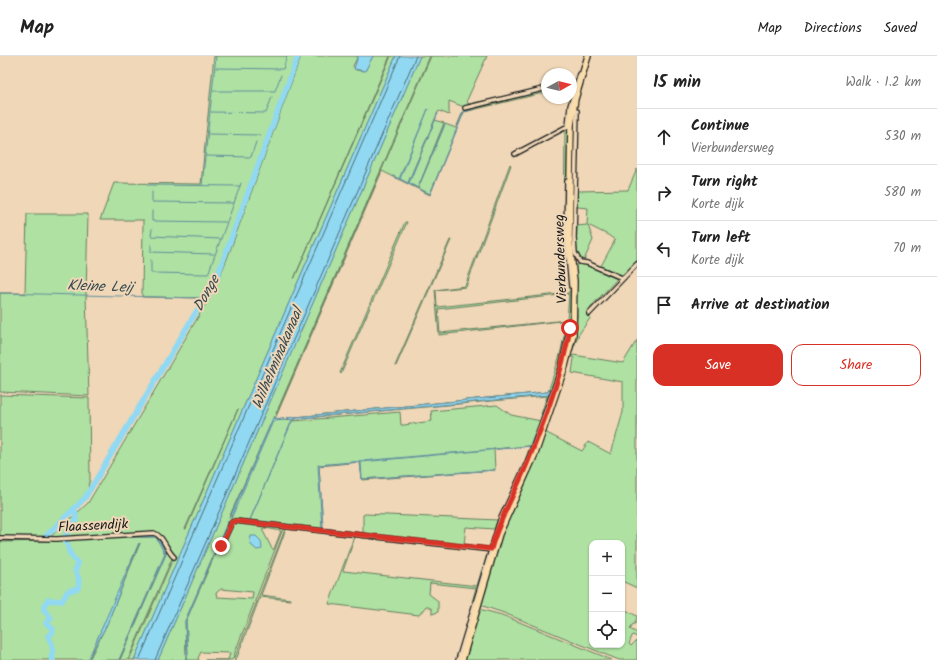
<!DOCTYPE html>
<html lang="en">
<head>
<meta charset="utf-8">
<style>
  body { margin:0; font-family:Kalam,sans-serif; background:#f2f2f2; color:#222 }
  .controls { position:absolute; right:12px; bottom:12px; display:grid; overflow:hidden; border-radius:8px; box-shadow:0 1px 3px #0004 }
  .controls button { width:36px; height:36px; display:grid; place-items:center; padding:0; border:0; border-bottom:1px solid #e0e0e0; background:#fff; color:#222; font:20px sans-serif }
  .compass { position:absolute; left:541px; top:12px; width:36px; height:36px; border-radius:50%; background:#fff; box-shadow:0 1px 3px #0004; rotate:82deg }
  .stop { position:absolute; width:12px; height:12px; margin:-9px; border:3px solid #d93025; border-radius:50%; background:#fff }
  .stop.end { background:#d93025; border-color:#fff; box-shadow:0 1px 4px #0008 }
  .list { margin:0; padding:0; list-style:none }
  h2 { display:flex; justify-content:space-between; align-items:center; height:52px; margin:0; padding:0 16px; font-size:17px }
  h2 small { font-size:13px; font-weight:400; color:#767676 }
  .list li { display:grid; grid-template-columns:26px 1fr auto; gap:12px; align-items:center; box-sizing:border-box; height:56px; padding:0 16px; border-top:1px solid #e0e0e0 }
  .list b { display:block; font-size:15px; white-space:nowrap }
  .list p { margin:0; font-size:13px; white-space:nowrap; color:#767676 }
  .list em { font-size:13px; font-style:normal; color:#767676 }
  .actions { display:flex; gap:8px; padding:12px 16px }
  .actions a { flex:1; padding:9px 0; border:1px solid #d93025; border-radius:12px; text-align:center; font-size:14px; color:#d93025 }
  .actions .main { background:#d93025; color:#fff }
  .icon { flex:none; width:22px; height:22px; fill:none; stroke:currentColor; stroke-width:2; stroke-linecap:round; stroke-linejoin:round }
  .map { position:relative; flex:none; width:637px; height:604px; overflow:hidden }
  header { display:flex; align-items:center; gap:24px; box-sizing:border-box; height:56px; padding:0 20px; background:#fff; border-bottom:1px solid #e0e0e0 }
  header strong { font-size:19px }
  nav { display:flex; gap:22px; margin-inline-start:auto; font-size:14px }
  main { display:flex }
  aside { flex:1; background:#fff }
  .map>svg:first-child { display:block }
</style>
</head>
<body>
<header>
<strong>Map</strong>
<nav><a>Map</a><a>Directions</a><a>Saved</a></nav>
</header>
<main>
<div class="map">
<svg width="637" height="604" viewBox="0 0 637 604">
  <rect width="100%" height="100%" fill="#efd7b7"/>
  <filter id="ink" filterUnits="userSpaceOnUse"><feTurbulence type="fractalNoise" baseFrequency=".025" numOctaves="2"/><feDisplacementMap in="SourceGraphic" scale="8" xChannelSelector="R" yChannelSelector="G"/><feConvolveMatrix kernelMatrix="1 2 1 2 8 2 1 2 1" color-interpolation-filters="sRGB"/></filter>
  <g filter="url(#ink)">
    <!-- green -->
    <path fill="#aee1a2" stroke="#657e5f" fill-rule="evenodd" d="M214 0H297L222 205 212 228 203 242 142 241 143 164H100L114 127 201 128Z
      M301 0H358L353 10 356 14 365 15 373 0H390L294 223 391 0H396L134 604H129L175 498 173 499 159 478 49 482 88 447 214 234 227 203ZM238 353 186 473H185Z
      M420 0H430L276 358 431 0H487L467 44 468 48 503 41 464 51 449 45V59L439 55 438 56 408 127 435 64 444 67 418 132 445 68 456 72 464 53 547 33V36L464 56 430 139 382 115 275 363 284 362 274 363V360L229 462 273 365 543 339H549V333V336L286 362 548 336 560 299 567 266 569 267V264L439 279 435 234 465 230 510 108 511 109 466 231 436 234 437 251 569 237V235H571C570 280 558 317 544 359L541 358 547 340 293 363V365L400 356 401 369H404L432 365 431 355 497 349 511 359 541 365 528 404H525L530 390 494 393 495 414 362 424 360 406 319 410 323 472 363 477V459L365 458 498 464 519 420 520 422 498 467 492 488 490 489 497 465 494 473 466 471 464 488 489 492 233 464 227 479H228L233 466 283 471V473L232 604H205H228L230 597 201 596 198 602 199 604H186L188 598 186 565 229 466 185 565 186 601 185 604H158ZM569 238 567 264 440 277 438 253ZM265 472 281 475 274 493H272L262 473ZM221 533 253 536 252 543 217 541 216 537Z
      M565 72H568L565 176 571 232 569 233 564 175Z
      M637 113V205L622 219 601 210 615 184 608 179 588 169 593 184 584 204 580 203 576 195 577 170 587 169 588 152 577 151V135L628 134Z
      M27 158H88L86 239 89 340 0 336V237H25Z
      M405 166H407L341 318 340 317Z
      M450 184H451L396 310H395Z
      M578 208H583L617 223 586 256 591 261 579 278 571 298 577 260 575 210Z
      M637 284V532L622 525V487H592V589H622V552L637 560 635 568H633L630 573 637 577V582L634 579 632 580 629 588 631 590 637 584V604H619L504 557 480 549 500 482 534 408 545 376 582 395 588 386 611 398 623 356V326L572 317 574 302 572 301 573 299 623 307Z
      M0 339 89 342 90 424 88 430 92 434 79 451 47 481H0Z
      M286 471 490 494 485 512H483L488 495 355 481 343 515 477 530 482 513 484 514 475 546H472L476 532 430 527 429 538 438 545V556L432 558V553L426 550 419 559 329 548 354 481 286 473 261 539 290 543V544L260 541 236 604H234Z
      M157 478 173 500 128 604H120L166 498 158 481 152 479 130 481H156L165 498 119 604H89L107 568 140 487 88 604H0V486L49 485H0V483Z
      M479 553 502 559 612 604H463Z"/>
    <!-- water -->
    <path fill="#91d9f3" stroke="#628d9d" d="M358 0H373L365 15 354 13Z
      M396 0H420L158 604H134Z
      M428 53 400 123 408 127 438 57 409 127 418 132 445 68 418 132 430 138 464 55 472 54 464 56 430 138 393 120 399 123Z
      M549 333 551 334 549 339 293 363 250 464 318 472 237 463 250 464 292 364 286 362 548 336Z
      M274 360V363L284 362 285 364 273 365 231 463 232 457Z
      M539 367 531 390 361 406 362 423 495 414 362 423 360 406 319 409 323 472 360 477 322 473 318 409 530 390Z
      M228 465 186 565 188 598 185 604 187 600 185 565Z
      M155 479 159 482 166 498 119 604 165 498 156 481H130Z
      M251 480H256L261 485 262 493 257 494 252 490 250 485Z
      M139 487 107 568 88 604Z"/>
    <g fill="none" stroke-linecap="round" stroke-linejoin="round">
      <!-- shore -->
      <path stroke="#4b6872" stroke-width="1" d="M139 604 400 0
        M155 604 416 0"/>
      <!-- stream -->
      <path stroke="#628d9d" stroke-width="1" d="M216 12 283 13 287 0
        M213 35H275L281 19
        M211 56 266 57 272 41
        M209 78 260 79
        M206 100 251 101 256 86
        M147 129 240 130
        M202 129 216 0
        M152 136V146L234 147 241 127
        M152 155V165L226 166
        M152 173 151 180 221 183
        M151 188V196L214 198
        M151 204V217L208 218 234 147
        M0 237 200 242
        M203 242H204"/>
      <!-- river -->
      <path stroke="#91d9f3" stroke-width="5.5" d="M66 478 76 465 75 454
        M46 480 85 442 217 221 298 0
        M53 604 51 601 53 599 52 588 48 580 52 577 53 573 46 567 51 562 44 554V549L48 544 62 545 68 535 78 532C80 526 79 521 75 515L78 508 70 498 66 485"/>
      <defs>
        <path id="street" d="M465 52 547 32
          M577 55 574 182 575 197 580 206 587 207 622 222
          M568 70 570 50 580 18
          M515 98 570 69
          M567 125 566 179 571 230
          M589 258 637 208
          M0 482 57 483 154 477C164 480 166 494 174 501
          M221 490 232 466 235 465 492 494
          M458 604 500 464 530 400 561 312 571 264"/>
        <path id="primary" d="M462 604 499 478 535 398 565 310 573 279 574 225 569 181 571 69 575 43 588 0"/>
      </defs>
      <!-- street casing -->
      <use href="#street" stroke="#1c1c1c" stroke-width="6"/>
      <!-- primary casing -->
      <use href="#primary" stroke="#1c1c1c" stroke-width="8"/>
      <!-- street -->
      <use href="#street" stroke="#efd7b7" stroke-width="3.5"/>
      <!-- primary -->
      <use href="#primary" stroke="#faddab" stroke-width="5.5"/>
    </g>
  </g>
  <g fill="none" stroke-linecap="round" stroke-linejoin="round" filter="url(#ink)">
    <!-- route -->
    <path stroke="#d93025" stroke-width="5" d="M221 490 232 466 235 465 491 493C500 460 518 432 530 400 546 361 563 313 570 272"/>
  </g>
  <g text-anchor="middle" stroke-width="4" stroke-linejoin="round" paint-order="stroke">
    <!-- street labels -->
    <g font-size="14" fill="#1c1c1c" stroke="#efd7b7">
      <text transform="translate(560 203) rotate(-92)" y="5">Vierbundersweg</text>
      <text transform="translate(93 469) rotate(-3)" y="5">Flaassendijk</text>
    </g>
    <!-- water labels -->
    <g font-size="15" font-style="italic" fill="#394b52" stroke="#efd7b7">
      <text transform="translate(100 230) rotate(2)" y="5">Kleine Leij</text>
      <text transform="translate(206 237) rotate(-61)" y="5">Donge</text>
      <text transform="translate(277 302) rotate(-67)" y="5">Wilhelminakanaal</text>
    </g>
  </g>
</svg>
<div class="controls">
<button>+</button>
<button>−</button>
<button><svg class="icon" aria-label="locate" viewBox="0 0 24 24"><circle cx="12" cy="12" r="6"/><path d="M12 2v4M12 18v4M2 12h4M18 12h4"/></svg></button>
</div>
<svg class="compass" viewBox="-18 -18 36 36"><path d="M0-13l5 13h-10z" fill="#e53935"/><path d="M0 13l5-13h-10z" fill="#767676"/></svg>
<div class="stop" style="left:570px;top:272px"></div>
<div class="stop end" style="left:221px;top:490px"></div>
</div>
<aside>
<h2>15 min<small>Walk · 1.2 km</small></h2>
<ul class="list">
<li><svg class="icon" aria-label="ahead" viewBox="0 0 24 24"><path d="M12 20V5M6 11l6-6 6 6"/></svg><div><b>Continue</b><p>Vierbundersweg</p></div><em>530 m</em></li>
<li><svg class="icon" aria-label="right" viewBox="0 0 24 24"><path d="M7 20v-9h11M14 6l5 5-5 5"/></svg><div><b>Turn right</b><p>Korte dijk</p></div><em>580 m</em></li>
<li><svg class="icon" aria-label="left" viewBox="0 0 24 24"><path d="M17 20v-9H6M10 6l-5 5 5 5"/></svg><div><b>Turn left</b><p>Korte dijk</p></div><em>70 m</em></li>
<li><svg class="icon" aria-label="arrive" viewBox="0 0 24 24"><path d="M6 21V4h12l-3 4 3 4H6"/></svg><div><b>Arrive at destination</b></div></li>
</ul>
<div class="actions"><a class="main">Save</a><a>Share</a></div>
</aside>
</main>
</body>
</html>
